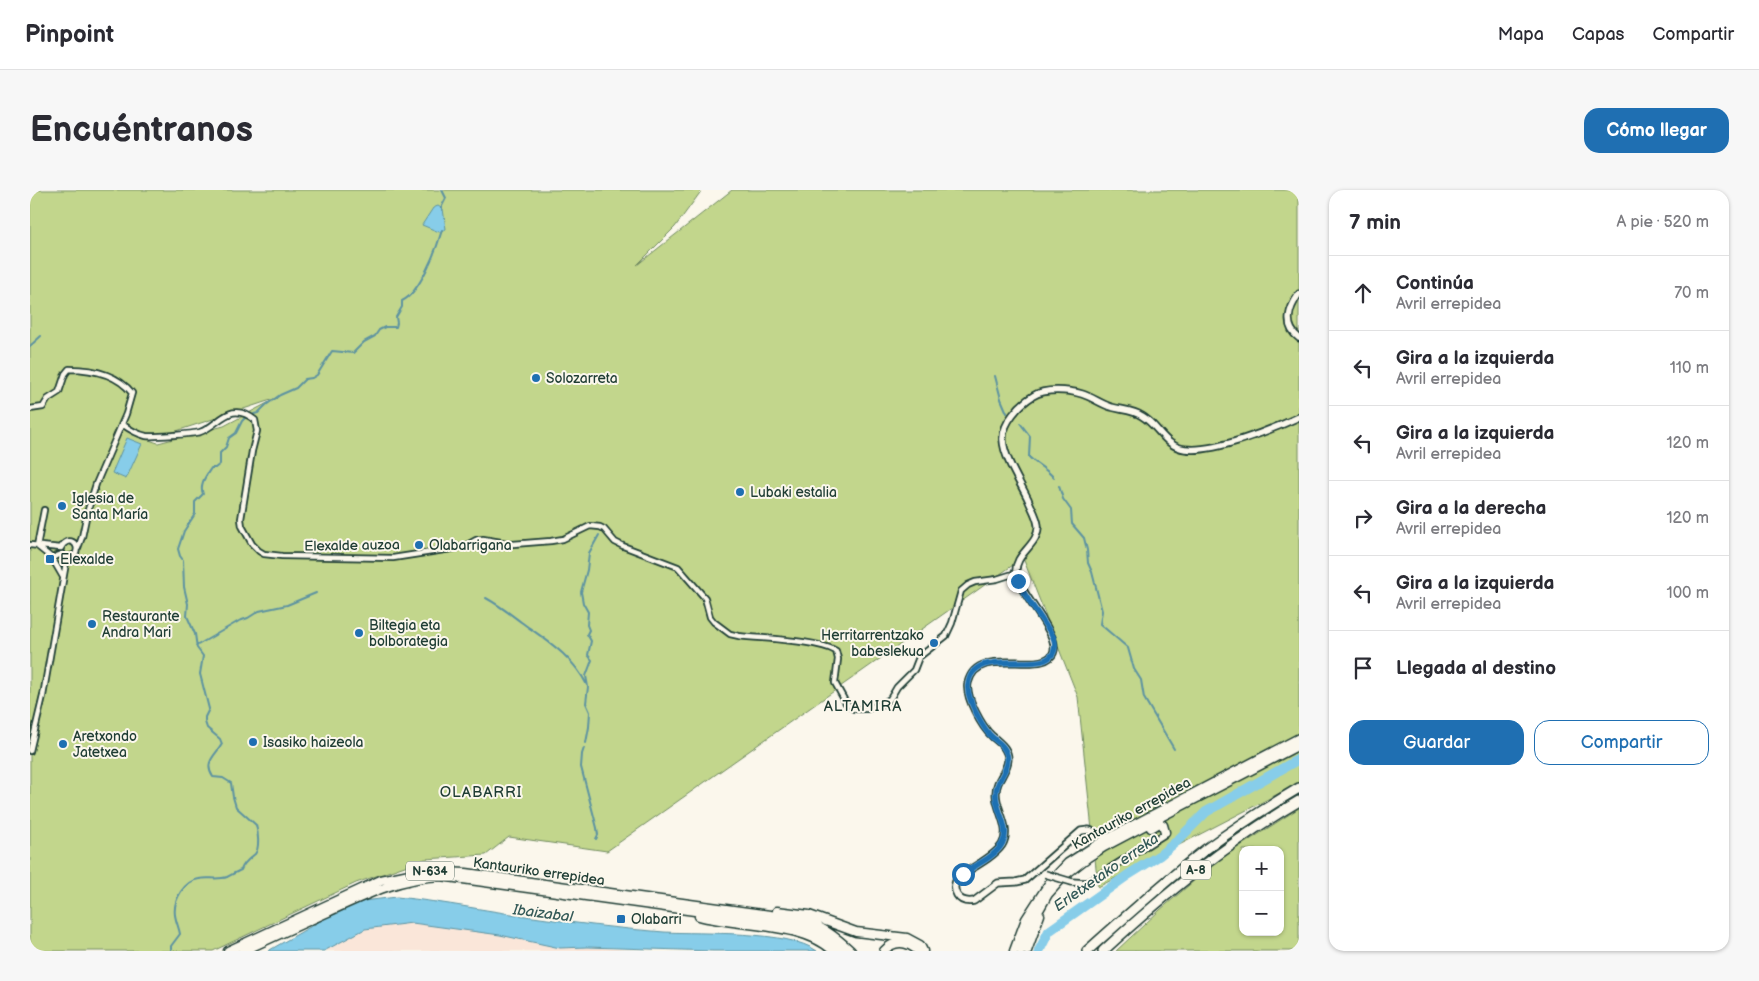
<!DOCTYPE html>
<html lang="es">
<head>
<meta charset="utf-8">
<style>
  body { margin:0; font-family:"Balsamiq Sans",sans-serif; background:#f7f7f7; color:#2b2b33 }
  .controls { position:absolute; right:15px; bottom:15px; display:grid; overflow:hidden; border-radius:10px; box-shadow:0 1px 4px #0004 }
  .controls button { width:45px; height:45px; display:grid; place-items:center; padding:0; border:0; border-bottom:1px solid #e1e1e2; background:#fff; color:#2b2b33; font:25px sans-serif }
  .stop { position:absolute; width:15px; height:15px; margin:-11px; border:4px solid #1f6fb2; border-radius:50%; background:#fff }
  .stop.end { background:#1f6fb2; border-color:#fff; box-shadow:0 1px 5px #0008 }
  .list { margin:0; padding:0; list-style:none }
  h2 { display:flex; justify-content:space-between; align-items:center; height:65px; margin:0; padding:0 20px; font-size:21px }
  h2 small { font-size:16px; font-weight:400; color:#7c7c81 }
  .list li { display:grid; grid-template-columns:32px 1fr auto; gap:15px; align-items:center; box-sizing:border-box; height:75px; padding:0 20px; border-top:1px solid #e1e1e2 }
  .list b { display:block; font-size:19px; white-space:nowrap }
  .list p { margin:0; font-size:16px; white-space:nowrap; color:#7c7c81 }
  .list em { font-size:16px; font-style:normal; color:#7c7c81 }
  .actions { display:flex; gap:10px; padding:15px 20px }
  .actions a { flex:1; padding:11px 0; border:1px solid #1f6fb2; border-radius:15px; text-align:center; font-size:18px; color:#1f6fb2 }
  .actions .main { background:#1f6fb2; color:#fff }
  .icon { flex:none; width:28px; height:28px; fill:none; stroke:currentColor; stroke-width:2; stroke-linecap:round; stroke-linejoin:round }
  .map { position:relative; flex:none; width:1269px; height:761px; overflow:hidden; border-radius:15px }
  header { display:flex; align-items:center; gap:30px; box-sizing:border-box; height:70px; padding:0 25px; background:#fff; border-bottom:1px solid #e1e1e2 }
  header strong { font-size:24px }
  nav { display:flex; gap:28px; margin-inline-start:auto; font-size:18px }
  .intro { display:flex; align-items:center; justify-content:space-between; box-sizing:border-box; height:120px; padding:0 30px }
  h1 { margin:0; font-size:35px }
  .button { padding:12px 22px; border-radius:15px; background:#1f6fb2; color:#fff; font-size:18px; font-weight:700 }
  main { display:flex; gap:30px; padding:0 30px }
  aside { flex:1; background:#fff; border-radius:15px; box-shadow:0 1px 4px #0004 }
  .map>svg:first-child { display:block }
</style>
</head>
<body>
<header>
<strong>Pinpoint</strong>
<nav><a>Mapa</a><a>Capas</a><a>Compartir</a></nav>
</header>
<div class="intro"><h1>Encuéntranos</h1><a class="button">Cómo llegar</a></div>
<main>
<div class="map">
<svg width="1269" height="761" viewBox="0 0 1269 761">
  <rect width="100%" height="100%" fill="#fbf7ec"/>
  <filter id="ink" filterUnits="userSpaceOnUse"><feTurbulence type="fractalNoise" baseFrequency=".02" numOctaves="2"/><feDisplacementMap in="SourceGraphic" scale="10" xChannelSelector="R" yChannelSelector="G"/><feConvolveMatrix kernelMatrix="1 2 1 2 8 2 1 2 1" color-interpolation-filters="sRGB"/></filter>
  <g filter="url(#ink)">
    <!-- built -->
    <path fill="#fae6d9" d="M382 733 471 745 530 758 557 757 610 761H294L335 739Z"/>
    <!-- green -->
    <path fill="#c2d68c" stroke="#708a60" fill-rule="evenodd" d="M0 0H672L645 37 607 75 702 0H1269V593L1068 697 1048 507 993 368 577 661 479 647 456 665 395 669 326 693 183 761H0ZM247 208 194 236 128 253 119 250Z
      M1269 618V761H1086L1130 720 1187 671ZM1213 660H1250V742H1213Z"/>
    <!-- water -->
    <path fill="#87cde9" stroke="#5d93a1" d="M408 16 413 19 416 39 409 42 392 35 403 18Z
      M97 248 112 254 96 289 82 283Z
      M367 707C415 712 462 722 510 728 551 734 593 739 634 742 671 744 758 740 787 761H683L557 757 530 758 470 745 382 733 335 739 294 761H238L313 718 333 711Z"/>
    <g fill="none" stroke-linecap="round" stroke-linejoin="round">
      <!-- stream -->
      <path stroke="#5d93a1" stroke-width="2" d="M412 20V16L416 8 412 0
        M0 156 11 146
        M965 186 971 209 977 223
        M224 224 228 223 236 215 250 205 266 198 275 189 282 188 287 185 302 161 323 163 334 152 345 146 349 140 355 137H366L367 133 366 127 372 117V111C390 103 407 58 412 40
        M990 233 1000 246 999 267C1007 275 1017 279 1024 288
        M1029 296 1033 309 1041 320 1042 334 1054 348 1057 360 1058 373 1062 382 1072 421 1070 434 1098 458 1104 479 1111 490 1114 508 1144 559
        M456 408C469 415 479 423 491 432 516 450 543 466 557 495
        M166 456 209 431 218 428 229 421 257 415 286 403
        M556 553 559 537 560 522 556 513 558 497 556 486 562 470 558 465 561 451 557 444 559 440 557 435 558 422 553 413 551 402 557 380 559 363 569 345
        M554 558 552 564 551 577 567 638 568 645 566 649
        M141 761V756L150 744C149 738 146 732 145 725 143 710 154 691 169 689 177 687 189 690 197 687 201 685 206 682 211 680 213 673 219 669 225 664 230 658 228 642 226 635L206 617 203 607 201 593 193 588 183 587C173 572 186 565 192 554L190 549 177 538 175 532V527L179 519 170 484 173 466 167 458 165 444 157 426 158 414 154 397 153 370 150 366 148 359 154 341 165 324V312L173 304C169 294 176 286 181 278H185L190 274V263L196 257 199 248 206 243 212 231 216 227"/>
      <!-- river -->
      <path stroke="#87cde9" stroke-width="10" d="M1009 761 1019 741 1098 685 1130 665 1147 651 1176 622 1269 569"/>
      <defs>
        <path id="minor" d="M0 219 13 217 18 209 29 202 35 184 39 179C62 179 87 184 102 203L96 224 66 294 57 323 52 347 48 358
          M92 234C99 239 107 244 116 246 123 247 163 244 170 242 189 236 199 209 225 230L227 241 222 261 211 329 212 336 222 354 229 361 234 364 252 366 363 368 421 359 437 355 446 350 453 349 483 354 521 351 533 349 560 336 570 337 574 339 585 352 593 356 648 377 675 408 680 427 684 432 700 444 709 446C733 449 788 450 806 461L808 469 805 493 816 513 824 519H837L852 514 860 509 867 497 884 480 889 467 916 446 922 433 931 401 938 395 945 392 967 389 986 383
          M0 355 31 358
          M7 356 22 368 33 387
          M7 356 14 320
          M31 358C37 345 52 353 45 365L37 367
          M22 368 32 364
          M0 561 13 506 37 367"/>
        <path id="tertiary" d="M1269 104C1259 118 1253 136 1269 148
          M1079 647 1059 640 1051 641 995 690 986 692 968 693 944 711C928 714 920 700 928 687 940 679 964 667 972 655 984 635 959 614 968 593 973 582 983 571 975 559 972 554 966 550 962 546 952 537 935 507 938 493 946 460 990 477 1012 471 1050 461 987 405 986 383 984 363 1010 355 1008 335 1007 326 1001 317 998 309 990 292 974 268 973 250 972 233 990 214 1003 206 1015 198 1039 200 1052 204 1062 207 1071 214 1081 217 1092 220 1103 220 1112 226 1128 235 1135 257 1155 259 1184 263 1241 240 1269 227
          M1042 692 1057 693 1133 645 1135 642"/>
        <path id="trunk" d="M1121 638 1129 633 1133 635 1135 642
          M747 721 779 725 826 742 877 748 890 755 893 761
          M669 726C708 737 774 732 803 761
          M198 761 351 690 393 681 436 683 769 729C790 735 805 746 821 761
          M213 761C241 748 269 735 298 722 335 705 369 688 411 686L766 735C785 740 798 748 812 761
          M854 761C864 750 877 751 888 761
          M984 761 996 729 1020 692 1038 673 1071 652 1269 548
          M991 761 1001 734 1018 704 1035 685 1057 668 1074 657 1146 619 1269 555
          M997 761 1010 725"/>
        <path id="motorway" d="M1057 761C1096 726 1135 691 1176 659 1206 637 1237 617 1269 598
          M1073 761C1134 705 1197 653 1269 611"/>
      </defs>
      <!-- minor casing -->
      <use href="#minor" stroke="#1f3d34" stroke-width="8"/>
      <!-- tertiary casing -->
      <use href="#tertiary" stroke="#1f3d34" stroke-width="9"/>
      <!-- trunk casing -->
      <use href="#trunk" stroke="#1f3d34" stroke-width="11"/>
      <!-- motorway casing -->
      <use href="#motorway" stroke="#1f3d34" stroke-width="12"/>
      <!-- minor -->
      <use href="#minor" stroke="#fbf7ec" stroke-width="4.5"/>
      <!-- tertiary -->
      <use href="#tertiary" stroke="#fbf7ec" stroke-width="5.5"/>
      <!-- trunk -->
      <use href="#trunk" stroke="#fbf7ec" stroke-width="8"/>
      <!-- motorway -->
      <use href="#motorway" stroke="#fbf7ec" stroke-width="9"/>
      <defs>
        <path id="tertiary-bridge" d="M1015 684 1042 692"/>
      </defs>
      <!-- tertiary-bridge casing -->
      <use href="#tertiary-bridge" stroke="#1f3d34" stroke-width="9" stroke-linecap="butt"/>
      <!-- tertiary-bridge -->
      <use href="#tertiary-bridge" stroke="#fbf7ec" stroke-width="5.5"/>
    </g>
  </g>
  <g fill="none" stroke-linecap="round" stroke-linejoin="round" filter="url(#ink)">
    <!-- route -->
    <path stroke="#1f6fb2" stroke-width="6" d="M933 684C945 675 965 667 972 654 982 637 964 620 966 602 967 587 984 576 975 560 972 553 964 550 959 544 951 534 937 509 938 496 941 456 1003 482 1020 467 1025 463 1026 455 1024 449 1022 443 1017 438 1014 433 1005 419 994 406 988 391"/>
  </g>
  <!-- markers -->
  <g fill="#1f6fb2" stroke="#fbf7ec" stroke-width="2">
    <circle cx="506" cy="188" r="5"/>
    <circle cx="710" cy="302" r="5"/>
    <circle cx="32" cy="316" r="5"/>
    <circle cx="389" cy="355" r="5"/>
    <rect x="15" y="364" width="10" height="10" rx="2.5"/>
    <circle cx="62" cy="434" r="5"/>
    <circle cx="329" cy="443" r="5"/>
    <circle cx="904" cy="453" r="5"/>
    <circle cx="223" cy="552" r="5"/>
    <circle cx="33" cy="554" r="5"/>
    <rect x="586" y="724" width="10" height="10" rx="2.5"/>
  </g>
  <g text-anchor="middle" stroke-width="4" stroke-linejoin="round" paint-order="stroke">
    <!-- shield labels -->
    <g fill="#fbf7ec" stroke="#61756b" stroke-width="1">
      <rect x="1151" y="670.5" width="30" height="19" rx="4"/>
      <rect x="376" y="671.5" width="48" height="19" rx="4"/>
    </g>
    <g font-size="12" font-weight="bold" fill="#1f3d34">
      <text x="1166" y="684">A-8</text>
      <text x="400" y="685">N-634</text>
    </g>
    <!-- poi labels -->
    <g font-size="14" fill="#1f3d34" stroke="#fbf7ec" text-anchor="start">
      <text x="516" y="193">Solozarreta</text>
      <text x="720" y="307">Lubaki estalia</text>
      <text x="42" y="313">Iglesia de<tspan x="42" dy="16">Santa María</tspan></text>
      <text x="399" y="360">Olabarrigana</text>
      <text x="30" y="374">Elexalde</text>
      <text x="72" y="431">Restaurante<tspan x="72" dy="16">Andra Mari</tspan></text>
      <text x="339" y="440">Biltegia eta<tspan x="339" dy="16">bolborategia</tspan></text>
      <text x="894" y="450" text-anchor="end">Herritarrentzako<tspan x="894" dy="16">babeslekua</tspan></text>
      <text x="43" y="551">Aretxondo<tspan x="43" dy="16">Jatetxea</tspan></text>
      <text x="233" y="557">Isasiko haizeola</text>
      <text x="601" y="734">Olabarri</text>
    </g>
    <!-- street labels -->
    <g font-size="14" fill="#1f3d34" stroke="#fbf7ec">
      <text transform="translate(322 355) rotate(-1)" y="5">Elexalde auzoa</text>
      <text transform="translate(1101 623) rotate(-29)" y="5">Kantauriko errepidea</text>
      <text transform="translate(509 681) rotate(8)" y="5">Kantauriko errepidea</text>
    </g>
    <!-- neighbourhood labels -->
    <g font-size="15" letter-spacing="1" fill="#1f3d34" stroke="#fbf7ec">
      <text x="833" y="521">ALTAMIRA</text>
      <text x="451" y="607">OLABARRI</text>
    </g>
    <!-- water labels -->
    <g font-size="15" font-style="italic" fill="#345a58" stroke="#fbf7ec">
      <text transform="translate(1076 682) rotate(-35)" y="5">Erletxetako erreka</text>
      <text transform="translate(513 723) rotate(7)" y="5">Ibaizabal</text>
    </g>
  </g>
</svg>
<div class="controls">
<button>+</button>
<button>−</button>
</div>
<div class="stop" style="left:933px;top:684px"></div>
<div class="stop end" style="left:988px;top:391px"></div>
</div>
<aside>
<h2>7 min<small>A pie · 520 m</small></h2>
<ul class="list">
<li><svg class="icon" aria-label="ahead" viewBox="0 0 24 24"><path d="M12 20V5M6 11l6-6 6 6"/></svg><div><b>Continúa</b><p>Avril errepidea</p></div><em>70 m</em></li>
<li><svg class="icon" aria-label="left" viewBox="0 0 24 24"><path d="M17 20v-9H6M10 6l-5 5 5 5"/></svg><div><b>Gira a la izquierda</b><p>Avril errepidea</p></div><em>110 m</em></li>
<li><svg class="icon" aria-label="left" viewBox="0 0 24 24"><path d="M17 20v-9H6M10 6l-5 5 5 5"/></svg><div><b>Gira a la izquierda</b><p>Avril errepidea</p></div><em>120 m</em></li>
<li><svg class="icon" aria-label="right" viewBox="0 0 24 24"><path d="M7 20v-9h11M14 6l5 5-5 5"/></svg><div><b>Gira a la derecha</b><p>Avril errepidea</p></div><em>120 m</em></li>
<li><svg class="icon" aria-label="left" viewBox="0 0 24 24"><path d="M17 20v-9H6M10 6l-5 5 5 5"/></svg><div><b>Gira a la izquierda</b><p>Avril errepidea</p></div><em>100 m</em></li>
<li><svg class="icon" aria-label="arrive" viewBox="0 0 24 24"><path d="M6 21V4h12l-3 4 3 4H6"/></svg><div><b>Llegada al destino</b></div></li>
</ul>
<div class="actions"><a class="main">Guardar</a><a>Compartir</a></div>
</aside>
</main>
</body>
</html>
